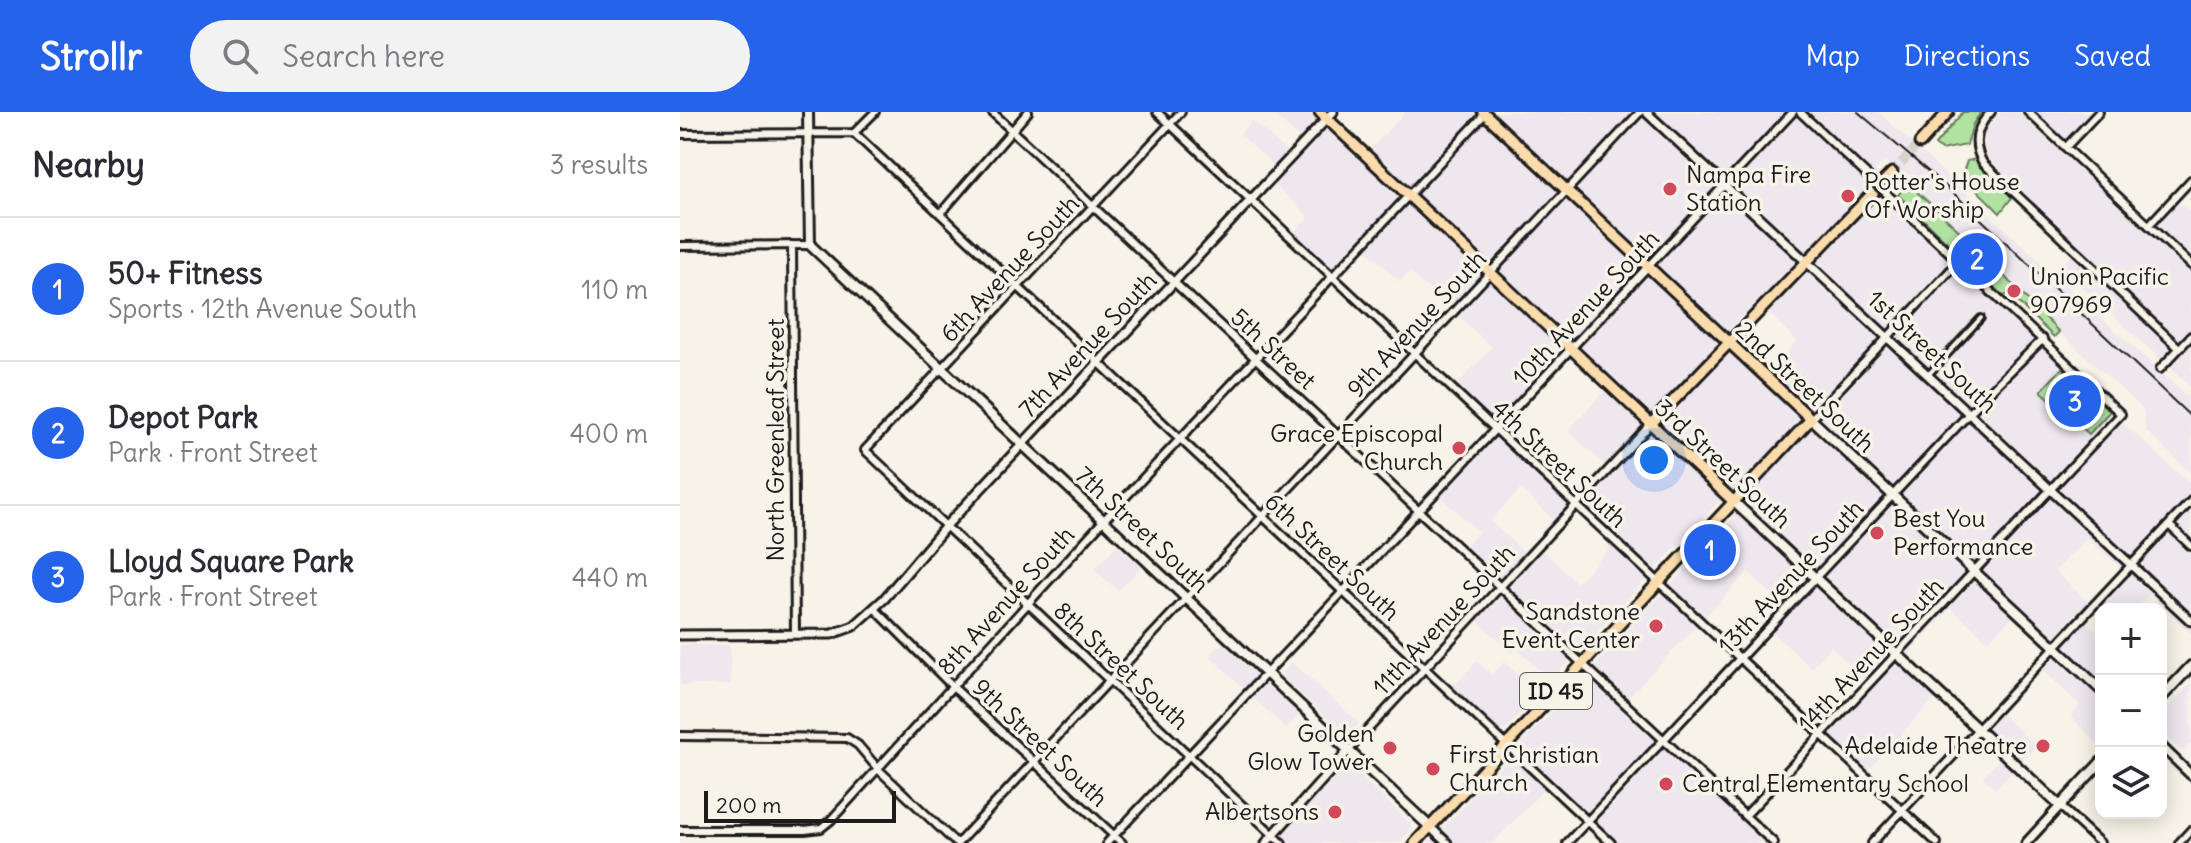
<!DOCTYPE html>
<html lang="en">
<head>
<meta charset="utf-8">
<style>
  body { margin:0; font-family:Delius,sans-serif; background:#f2f2f3; color:#2b2b33 }
  .controls { position:absolute; right:24px; bottom:24px; display:grid; overflow:hidden; border-radius:16px; box-shadow:0 4px 20px #0003 }
  .controls button { width:72px; height:72px; display:grid; place-items:center; padding:0; border:0; border-bottom:2px solid #e1e1e2; background:#fff; color:#2b2b33; font:40px sans-serif }
  .scale { position:absolute; left:24px; bottom:20px; width:192px; box-sizing:border-box; padding-left:8px; border:4px solid #1c1c1c; border-top:0; font-size:22px; line-height:28px; white-space:nowrap; color:#1c1c1c; -webkit-text-stroke:6px #f7f3e8; paint-order:stroke }
  .you { position:absolute; left:974px; top:348px; width:28px; height:28px; margin:-20px; border:6px solid #fff; border-radius:50%; background:#1a73e8; box-shadow:0 0 0 12px #1a73e833 }
  .badge { display:grid; place-items:center; width:52px; height:52px; border-radius:50%; background:#2563eb; color:#fff; font-size:26px; font-weight:700 }
  .pin { position:absolute; translate:-50% -50%; border:4px solid #fff; box-shadow:0 2px 8px #0006 }
  .list { margin:0; padding:0; list-style:none }
  h2 { display:flex; justify-content:space-between; align-items:center; height:104px; margin:0; padding:0 32px; font-size:34px }
  h2 small { font-size:26px; font-weight:400; color:#7c7c81 }
  .list li { display:grid; grid-template-columns:52px 1fr auto; gap:24px; align-items:center; box-sizing:border-box; height:144px; padding:0 32px; border-top:2px solid #e1e1e2 }
  .list b { display:block; font-size:30px; white-space:nowrap }
  .list p { margin:0; font-size:26px; white-space:nowrap; color:#7c7c81 }
  .list em { font-size:26px; font-style:normal; color:#7c7c81 }
  .icon { flex:none; width:44px; height:44px; fill:none; stroke:currentColor; stroke-width:2; stroke-linecap:round; stroke-linejoin:round }
  .map { position:relative; flex:none; width:1511px; height:731px; overflow:hidden }
  header { display:flex; align-items:center; gap:48px; box-sizing:border-box; height:112px; padding:0 40px; background:#2563eb; color:#fff }
  header strong { font-size:38px }
  nav { display:flex; gap:44px; margin-inline-start:auto; font-size:28px }
  .search { width:560px; height:72px; background:#f2f2f3; display:flex; align-items:center; gap:20px; box-sizing:border-box; padding:0 28px; border-radius:44px; color:#7c7c81; font-size:30px }
  main { display:flex }
  aside { flex:1; background:#fff }
  .map>svg:first-child { display:block }
</style>
</head>
<body>
<header>
<strong>Strollr</strong>
<div class="search"><svg class="icon" aria-label="search" viewBox="0 0 24 24"><circle cx="10" cy="10" r="6"/><path d="M15 15l6 6"/></svg>Search here</div>
<nav><a>Map</a><a>Directions</a><a>Saved</a></nav>
</header>
<main>
<aside>
<h2>Nearby<small>3 results</small></h2>
<ul class="list">
<li><span class="badge">1</span><div><b>50+ Fitness</b><p>Sports · 12th Avenue South</p></div><em>110 m</em></li>
<li><span class="badge">2</span><div><b>Depot Park</b><p>Park · Front Street</p></div><em>400 m</em></li>
<li><span class="badge">3</span><div><b>Lloyd Square Park</b><p>Park · Front Street</p></div><em>440 m</em></li>
</ul>
</aside>
<div class="map">
<svg width="1511" height="731" viewBox="0 0 1511 731">
  <rect width="100%" height="100%" fill="#f7f3e8"/>
  <filter id="ink" filterUnits="userSpaceOnUse"><feTurbulence type="fractalNoise" baseFrequency=".0125" numOctaves="2"/><feDisplacementMap in="SourceGraphic" scale="16" xChannelSelector="R" yChannelSelector="G"/><feConvolveMatrix kernelMatrix="1 2 1 2 8 2 1 2 1" color-interpolation-filters="sRGB"/></filter>
  <g filter="url(#ink)">
    <!-- built -->
    <path fill="#eee7ee" fill-rule="evenodd" d="M591 0H645L620 27Z
      M725 0H1115L1437 300 1444 312 1511 373V522L1470 482 1456 497H1421V503L1417 499 1450 464 1407 426 1375 459 1409 491 1399 503 1421 524V636L1391 604 1400 593 1362 558 1375 544 1333 504 1308 529 1271 496 1228 543 1264 576 1188 658 1150 622 1190 579 1182 570 1185 567 1151 535 1131 556 1092 520 1111 499 1068 460 940 594 1085 731H939L872 669 813 731H749L1055 404 1039 389 871 568 837 537 833 541 797 509 828 475 785 434 799 420 760 385 816 325 768 282 812 235 730 160 720 170 678 130 652 157 614 121 629 105 594 72 655 7 690 38ZM1076 189 1117 229 1089 260 1061 233 1047 240 1037 231ZM890 246 925 278 888 319 926 354 897 385 824 317ZM841 377 875 409 897 386 939 426 897 471 863 439 853 448 810 409Z
      M1125 0H1198L1511 288V361L1466 319 1463 297 1379 220 1322 162 1323 160 1205 49 1192 62Z
      M1321 0H1339L1467 120 1497 89 1511 101V275L1380 155 1398 136 1306 43 1304 20Z
      M1355 0H1411L1385 28Z
      M572 8 608 41 595 55 560 22Z
      M437 433 461 455 438 479 414 457Z
      M542 531 619 603 606 617 530 544Z
      M0 533H50L51 573H0Z
      M797 549 812 563 824 550 859 582 825 618 818 617 773 575Z
      M612 550 679 611 667 624 600 563Z
      M1511 571V631L1503 640 1481 620V603Z
      M1321 602 1356 634 1315 677 1303 665 1326 640 1305 619Z
      M665 650 731 712V718L719 731H589Z"/>
    <!-- green -->
    <path fill="#b2e2a2" stroke="#677f5f" stroke-width="2" d="M1283 0H1301L1293 12 1287 33 1261 38 1255 33Z
      M1295 47 1333 84 1320 101 1282 63 1287 49Z
      M1221 65 1324 160 1323 163 1379 220 1374 225 1328 181 1324 185 1218 83 1223 77 1217 72Z
      M1382 256 1430 299 1409 322 1361 279Z"/>
    <g fill="none" stroke-linecap="round" stroke-linejoin="round">
      <!-- primary-tunnel -->
      <path stroke="#d6d3c9" stroke-width="9" stroke-dasharray="9 4.5" stroke-linecap="butt" d="M1212 61 1240 31"/>
      <defs>
        <path id="pedestrian" d="M1248 263 1301 206"/>
        <path id="minor" d="M312 0 1094 731
          M477 0 1257 731
          M501 0 185 338 602 731
          M1120 0 1191 67
          M1311 0C1296 15 1292 32 1303 51L1499 236
          M1348 0 1511 153
          M174 21 931 731
          M174 21 195 0
          M0 22 174 21
          M1386 35 1419 0
          M260 102 348 0
          M1469 113 1511 68
          M112 133 115 522
          M0 134 130 133
          M1480 257 1511 224
          M1131 307 1279 149
          M1489 413 1511 434
          M194 496 273 575 442 731
          M0 624 167 626 178 633 199 658 276 731
          M669 638 971 312
          M1380 694 1420 731
          M1065 704 1441 302 1207 82
          M0 718H125L141 716 151 708 423 409 805 2
          M278 731 960 0
          M427 731 1113 0
          M887 731 1313 276 1363 227
          M1192 731 1511 389
          M1499 731 1511 718"/>
        <path id="tertiary" d="M966 0 1511 509
          M0 523 152 522 174 514 204 487 266 414 653 0
          M1481 634 1511 663
          M750 715 767 731
          M586 731 669 638
          M1346 731 1380 694"/>
        <path id="secondary" d="M128 0 130 133 750 715
          M1131 307 1421 578
          M1054 390 1380 694 1421 650
          M1481 586 1511 554"/>
        <path id="primary" d="M640 0 1054 390
          M1240 31 1268 0
          M971 312 1212 61
          M735 731 1131 307 803 0"/>
      </defs>
      <!-- pedestrian casing -->
      <use href="#pedestrian" stroke="#1c1c1c" stroke-width="10"/>
      <!-- minor casing -->
      <use href="#minor" stroke="#1c1c1c" stroke-width="12"/>
      <!-- tertiary casing -->
      <use href="#tertiary" stroke="#1c1c1c" stroke-width="13"/>
      <!-- secondary casing -->
      <use href="#secondary" stroke="#1c1c1c" stroke-width="14"/>
      <!-- primary casing -->
      <use href="#primary" stroke="#1c1c1c" stroke-width="15"/>
      <!-- pedestrian -->
      <use href="#pedestrian" stroke="#f7f3e8" stroke-width="4"/>
      <!-- minor -->
      <use href="#minor" stroke="#f7f3e8" stroke-width="6"/>
      <!-- tertiary -->
      <use href="#tertiary" stroke="#f7f3e8" stroke-width="7"/>
      <!-- secondary -->
      <use href="#secondary" stroke="#f7f3e8" stroke-width="8"/>
      <!-- primary -->
      <use href="#primary" stroke="#fcdcac" stroke-width="9"/>
      <!-- rail -->
      <path stroke="#1c1c1c" stroke-width="2" d="M1178 0 1269 77 1511 305"/>
      <defs>
        <path id="minor-bridge" d="M1191 67 1207 82"/>
      </defs>
      <!-- minor-bridge casing -->
      <use href="#minor-bridge" stroke="#1c1c1c" stroke-width="12" stroke-linecap="butt"/>
      <!-- minor-bridge -->
      <use href="#minor-bridge" stroke="#f7f3e8" stroke-width="6"/>
    </g>
  </g>
  <!-- markers -->
  <g fill="#d1495b" stroke="#f7f3e8" stroke-width="3">
    <circle cx="990" cy="77" r="8"/>
    <circle cx="1168" cy="84" r="8"/>
    <circle cx="1334" cy="179" r="8"/>
    <circle cx="779" cy="336" r="8"/>
    <circle cx="1197" cy="421" r="8"/>
    <circle cx="976" cy="514" r="8"/>
    <circle cx="1363" cy="634" r="8"/>
    <circle cx="710" cy="636" r="8"/>
    <circle cx="753" cy="657" r="8"/>
    <circle cx="986" cy="672" r="8"/>
    <circle cx="655" cy="700" r="8"/>
  </g>
  <g text-anchor="middle" stroke-width="7" stroke-linejoin="round" paint-order="stroke">
    <!-- shield labels -->
    <rect fill="#f7f3e8" stroke="#5e5c59" stroke-width="2" x="840" y="561" width="72" height="36" rx="6"/>
    <g font-size="22" font-weight="bold" fill="#1c1c1c">
      <text x="876" y="587">ID 45</text>
    </g>
    <!-- poi labels -->
    <g font-size="24" fill="#1c1c1c" stroke="#f7f3e8" text-anchor="start">
      <text x="1006" y="71">Nampa Fire<tspan x="1006" dy="28">Station</tspan></text>
      <text x="1184" y="78">Potter's House<tspan x="1184" dy="28">Of Worship</tspan></text>
      <text x="1350" y="173">Union Pacific<tspan x="1350" dy="28">907969</tspan></text>
      <text x="763" y="330" text-anchor="end">Grace Episcopal<tspan x="763" dy="28">Church</tspan></text>
      <text x="1213" y="415">Best You<tspan x="1213" dy="28">Performance</tspan></text>
      <text x="960" y="508" text-anchor="end">Sandstone<tspan x="960" dy="28">Event Center</tspan></text>
      <text x="694" y="630" text-anchor="end">Golden<tspan x="694" dy="28">Glow Tower</tspan></text>
      <text x="1347" y="642" text-anchor="end">Adelaide Theatre</text>
      <text x="769" y="651">First Christian<tspan x="769" dy="28">Church</tspan></text>
      <text x="1002" y="680">Central Elementary School</text>
      <text x="639" y="708" text-anchor="end">Albertsons</text>
    </g>
    <!-- street labels -->
    <g font-size="24" fill="#1c1c1c" stroke="#f7f3e8">
      <text transform="translate(330 157) rotate(-47)" y="8">6th Avenue South</text>
      <text transform="translate(906 196) rotate(-47)" y="8">10th Avenue South</text>
      <text transform="translate(737 212) rotate(-47)" y="8">9th Avenue South</text>
      <text transform="translate(408 233) rotate(-47)" y="8">7th Avenue South</text>
      <text transform="translate(593 237) rotate(43)" y="8">5th Street</text>
      <text transform="translate(1252 240) rotate(43)" y="8">1st Street South</text>
      <text transform="translate(1125 275) rotate(43)" y="8">2nd Street South</text>
      <text transform="translate(96 328) rotate(-90)" y="8">North Greenleaf Street</text>
      <text transform="translate(879 352) rotate(43)" y="8">4th Street South</text>
      <text transform="translate(1043 352) rotate(43)" y="8">3rd Street South</text>
      <text transform="translate(462 418) rotate(43)" y="8">7th Street South</text>
      <text transform="translate(652 445) rotate(43)" y="8">6th Street South</text>
      <text transform="translate(1111 465) rotate(-47)" y="8">13th Avenue South</text>
      <text transform="translate(326 489) rotate(-48)" y="8">8th Avenue South</text>
      <text transform="translate(764 508) rotate(-47)" y="8">11th Avenue South</text>
      <text transform="translate(1191 543) rotate(-47)" y="8">14th Avenue South</text>
      <text transform="translate(441 554) rotate(43)" y="8">8th Street South</text>
      <text transform="translate(360 631) rotate(43)" y="8">9th Street South</text>
    </g>
  </g>
</svg>
<div class="controls">
<button>+</button>
<button>−</button>
<button><svg class="icon" aria-label="layers" viewBox="0 0 24 24"><path d="M12 4l9 5-9 5-9-5zM3 14l9 5 9-5"/></svg></button>
</div>
<div class="scale">200 m</div>
<div class="you"></div>
<div class="pin badge" style="left:1030px;top:438px">1</div>
<div class="pin badge" style="left:1297px;top:147px">2</div>
<div class="pin badge" style="left:1395px;top:289px">3</div>
</div>
</main>
</body>
</html>
